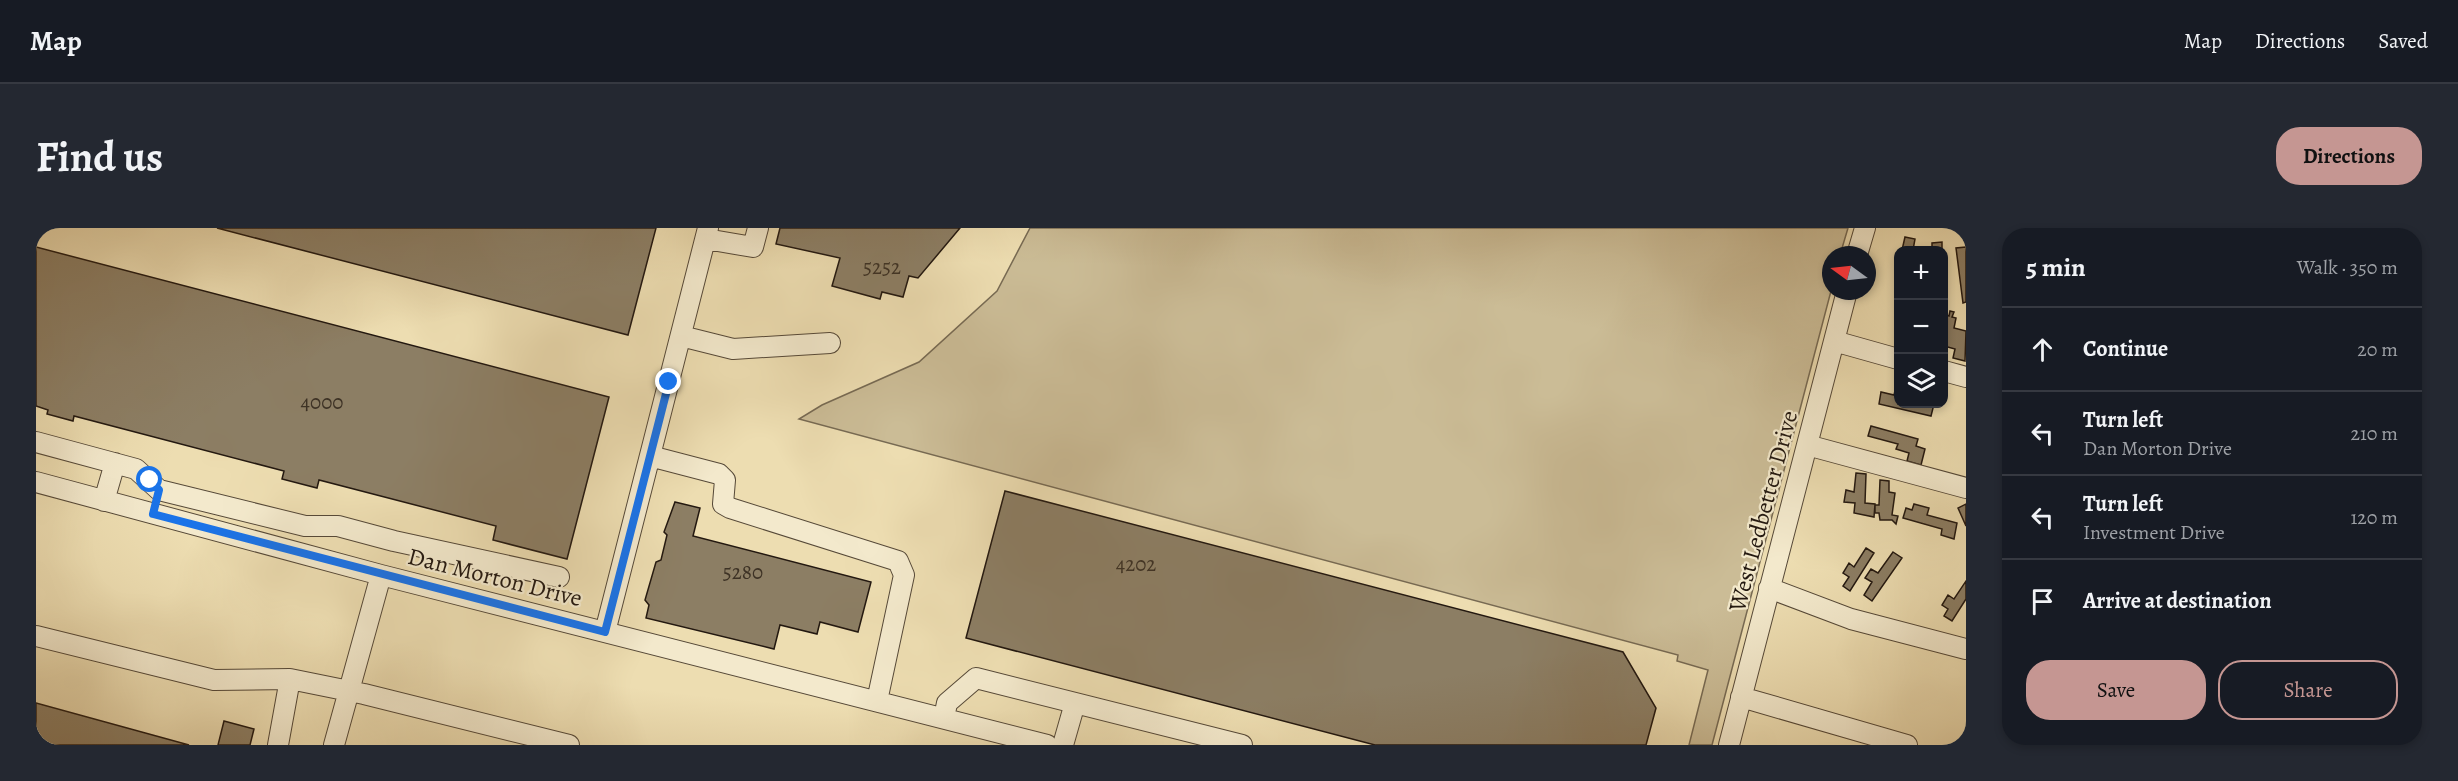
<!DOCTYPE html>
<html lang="en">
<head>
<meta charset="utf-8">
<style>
  body { margin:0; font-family:Alegreya,serif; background:#242831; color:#f1f3f6 }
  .controls { position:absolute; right:18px; top:18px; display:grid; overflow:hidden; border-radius:12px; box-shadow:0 3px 9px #0003 }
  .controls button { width:54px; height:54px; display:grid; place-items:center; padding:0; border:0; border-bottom:2px solid #363941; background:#171b24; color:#f1f3f6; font:30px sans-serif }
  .compass { position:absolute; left:1786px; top:18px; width:54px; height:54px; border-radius:50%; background:#171b24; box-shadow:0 3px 9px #0003; rotate:285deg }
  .stop { position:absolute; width:18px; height:18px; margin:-14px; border:4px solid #1a73e8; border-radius:50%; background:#fff }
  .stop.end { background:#1a73e8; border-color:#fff; box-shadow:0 2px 6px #0008 }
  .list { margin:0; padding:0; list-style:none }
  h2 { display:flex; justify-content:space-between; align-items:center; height:78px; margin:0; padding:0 24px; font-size:26px }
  h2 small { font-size:20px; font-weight:400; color:#9ea1a6 }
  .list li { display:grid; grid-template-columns:39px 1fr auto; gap:18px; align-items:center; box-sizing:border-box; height:84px; padding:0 24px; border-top:2px solid #363941 }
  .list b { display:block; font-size:22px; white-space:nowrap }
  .list p { margin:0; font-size:20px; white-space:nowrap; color:#9ea1a6 }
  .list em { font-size:20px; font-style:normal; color:#9ea1a6 }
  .actions { display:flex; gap:12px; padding:18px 24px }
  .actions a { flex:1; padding:14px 0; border:2px solid #c59692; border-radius:24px; text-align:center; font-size:21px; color:#c59692 }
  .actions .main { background:#c59692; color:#111 }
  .icon { flex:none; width:33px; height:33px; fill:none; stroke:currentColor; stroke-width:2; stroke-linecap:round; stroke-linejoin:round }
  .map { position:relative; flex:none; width:1930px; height:517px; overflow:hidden; border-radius:24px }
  header { display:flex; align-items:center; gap:36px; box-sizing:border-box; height:84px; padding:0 30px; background:#171b24; border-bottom:2px solid #363941 }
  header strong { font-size:28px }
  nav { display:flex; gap:33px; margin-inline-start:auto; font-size:21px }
  .intro { display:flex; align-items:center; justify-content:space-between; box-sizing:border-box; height:144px; padding:0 36px }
  h1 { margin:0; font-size:42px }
  .button { padding:15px 27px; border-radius:24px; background:#c59692; color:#111; font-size:21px; font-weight:700 }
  main { display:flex; gap:36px; padding:0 36px }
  aside { flex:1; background:#171b24; border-radius:24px; box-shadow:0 3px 9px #0003 }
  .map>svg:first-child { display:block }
</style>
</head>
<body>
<header>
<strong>Map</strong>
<nav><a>Map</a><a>Directions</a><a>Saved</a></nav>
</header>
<div class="intro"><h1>Find us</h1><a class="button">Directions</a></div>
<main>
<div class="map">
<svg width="1930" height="517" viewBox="0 0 1930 517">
  <rect width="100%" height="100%" fill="#edddb1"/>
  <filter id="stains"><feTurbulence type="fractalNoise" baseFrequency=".00333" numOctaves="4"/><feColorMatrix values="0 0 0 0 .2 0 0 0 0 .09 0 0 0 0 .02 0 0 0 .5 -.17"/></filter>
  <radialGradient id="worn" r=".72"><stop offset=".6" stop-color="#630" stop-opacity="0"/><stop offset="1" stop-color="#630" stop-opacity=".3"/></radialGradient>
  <!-- green -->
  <path fill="#cbbc96" stroke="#776a53" stroke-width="1.5" d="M994 0H1812L1804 27H1795V63L1676 517H1653L1672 442 1641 433 1642 427 763 191 786 177 883 134 961 63Z"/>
  <!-- building -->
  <path fill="#8c7e64" stroke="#231810" stroke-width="1.5" d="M181 0H620L592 107Z
    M744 0H924L882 50 873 48 867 69 846 64 844 71 796 58 804 30 740 16Z
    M1869 9 1879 11 1877 22H1866Z
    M1906 14V22H1896V15Z
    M0 19 573 169 531 331 457 312 460 298 283 252 281 260 246 251 248 243 38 188 37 193 11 186 12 182 0 178Z
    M1930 19V74L1927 75 1920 20Z
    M1914 83 1918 84 1916 89 1920 90 1918 100 1930 103 1929 133 1917 130 1919 121 1908 118V86L1913 88Z
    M1860 159H1862V176H1898L1895 188 1843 176 1845 164 1858 167Z
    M1835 198 1882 211 1880 218 1889 221 1885 237 1871 233 1873 225 1860 221 1862 216 1832 208Z
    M1820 245 1830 246 1829 275 1839 276 1838 289 1818 285 1819 275 1808 274 1810 262 1818 264Z
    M1844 252 1853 253V264L1859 265 1856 287 1862 288 1860 296 1856 292H1844L1843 285H1839V277H1843Z
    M969 263 1587 424 1620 480 1610 517H1339L930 410Z
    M639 274 664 280 657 308 835 354 822 404 784 394 781 406 744 397 738 421 610 390 613 377 609 372 620 334 625 332 631 307 628 304Z
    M1878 276 1893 280 1891 287 1921 295 1918 311 1905 307 1906 301 1867 290 1870 280 1876 282Z
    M1930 276V298L1922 280Z
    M1830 320 1838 325 1814 363 1807 358 1813 349 1807 345 1813 335 1818 339Z
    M1857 324 1866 330 1836 373 1828 367 1836 354 1829 350 1835 341 1842 345Z
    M1930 353V371L1916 393 1908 388 1912 381 1906 377 1912 367 1918 371Z
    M0 475 153 517H0Z
    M188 493 218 501 214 517H182Z"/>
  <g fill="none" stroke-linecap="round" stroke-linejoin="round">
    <defs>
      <path id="minor" d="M670 11 717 19 722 0
        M1821 27 1829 0
        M645 108 697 121 794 115
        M1798 113 1862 131
        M1908 143 1930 149
        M0 214 100 241 123 262 269 298H302L358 313 523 349
        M1771 217 1930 260
        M614 228 683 246 689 252 687 276 694 280 862 333 868 347 841 473
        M0 254 345 347 1011 517
        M68 273 79 235
        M1733 360 1815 391 1930 421
        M569 404 672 0
        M0 408 178 452 254 451 328 466 533 517
        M1705 469 1871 517
        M908 490 911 475 940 450 1206 517
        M242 517 254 451
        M298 517 345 347
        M1027 517 1039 475
        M1693 517 1811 63"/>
    </defs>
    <!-- minor casing -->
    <use href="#minor" stroke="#564938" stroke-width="22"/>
    <!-- minor -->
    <use href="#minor" stroke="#f3e9cc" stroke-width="20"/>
  </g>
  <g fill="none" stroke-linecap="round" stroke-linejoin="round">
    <!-- route -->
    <path stroke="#1a73e8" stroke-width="8" d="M114 252 123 262 117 286 569 404 633 154"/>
  </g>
  <g text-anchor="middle" stroke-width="4.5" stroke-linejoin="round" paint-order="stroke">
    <!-- number labels -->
    <g font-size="21" fill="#3d3225">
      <text x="846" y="46">5252</text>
      <text x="286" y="181">4000</text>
      <text x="1100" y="343">4202</text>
      <text x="707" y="351">5280</text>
    </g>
    <!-- street labels -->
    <g font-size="24" fill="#231810" stroke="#f3e9cc">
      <text transform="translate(1727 283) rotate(-75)" y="8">West Ledbetter Drive</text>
      <text transform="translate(459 349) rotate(14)" y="8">Dan Morton Drive</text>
    </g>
  </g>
  <rect width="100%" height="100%" filter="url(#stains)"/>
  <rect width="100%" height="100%" fill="url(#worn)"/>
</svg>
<div class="controls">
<button>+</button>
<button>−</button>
<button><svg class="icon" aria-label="layers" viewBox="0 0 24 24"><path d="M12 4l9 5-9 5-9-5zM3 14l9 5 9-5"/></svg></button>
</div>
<svg class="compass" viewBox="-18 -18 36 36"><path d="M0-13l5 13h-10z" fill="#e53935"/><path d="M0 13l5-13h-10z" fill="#9ea1a6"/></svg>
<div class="stop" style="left:114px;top:252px"></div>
<div class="stop end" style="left:633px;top:154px"></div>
</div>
<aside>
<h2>5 min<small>Walk · 350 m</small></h2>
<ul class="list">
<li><svg class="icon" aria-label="ahead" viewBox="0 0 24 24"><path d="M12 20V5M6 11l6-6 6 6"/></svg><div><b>Continue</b></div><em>20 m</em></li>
<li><svg class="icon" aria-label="left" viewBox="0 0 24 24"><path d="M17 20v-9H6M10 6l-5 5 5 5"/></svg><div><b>Turn left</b><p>Dan Morton Drive</p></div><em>210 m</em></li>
<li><svg class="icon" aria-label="left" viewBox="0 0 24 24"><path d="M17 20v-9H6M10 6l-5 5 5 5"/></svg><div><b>Turn left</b><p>Investment Drive</p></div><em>120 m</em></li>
<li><svg class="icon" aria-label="arrive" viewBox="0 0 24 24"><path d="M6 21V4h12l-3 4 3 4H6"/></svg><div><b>Arrive at destination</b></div></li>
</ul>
<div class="actions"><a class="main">Save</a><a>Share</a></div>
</aside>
</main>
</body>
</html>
